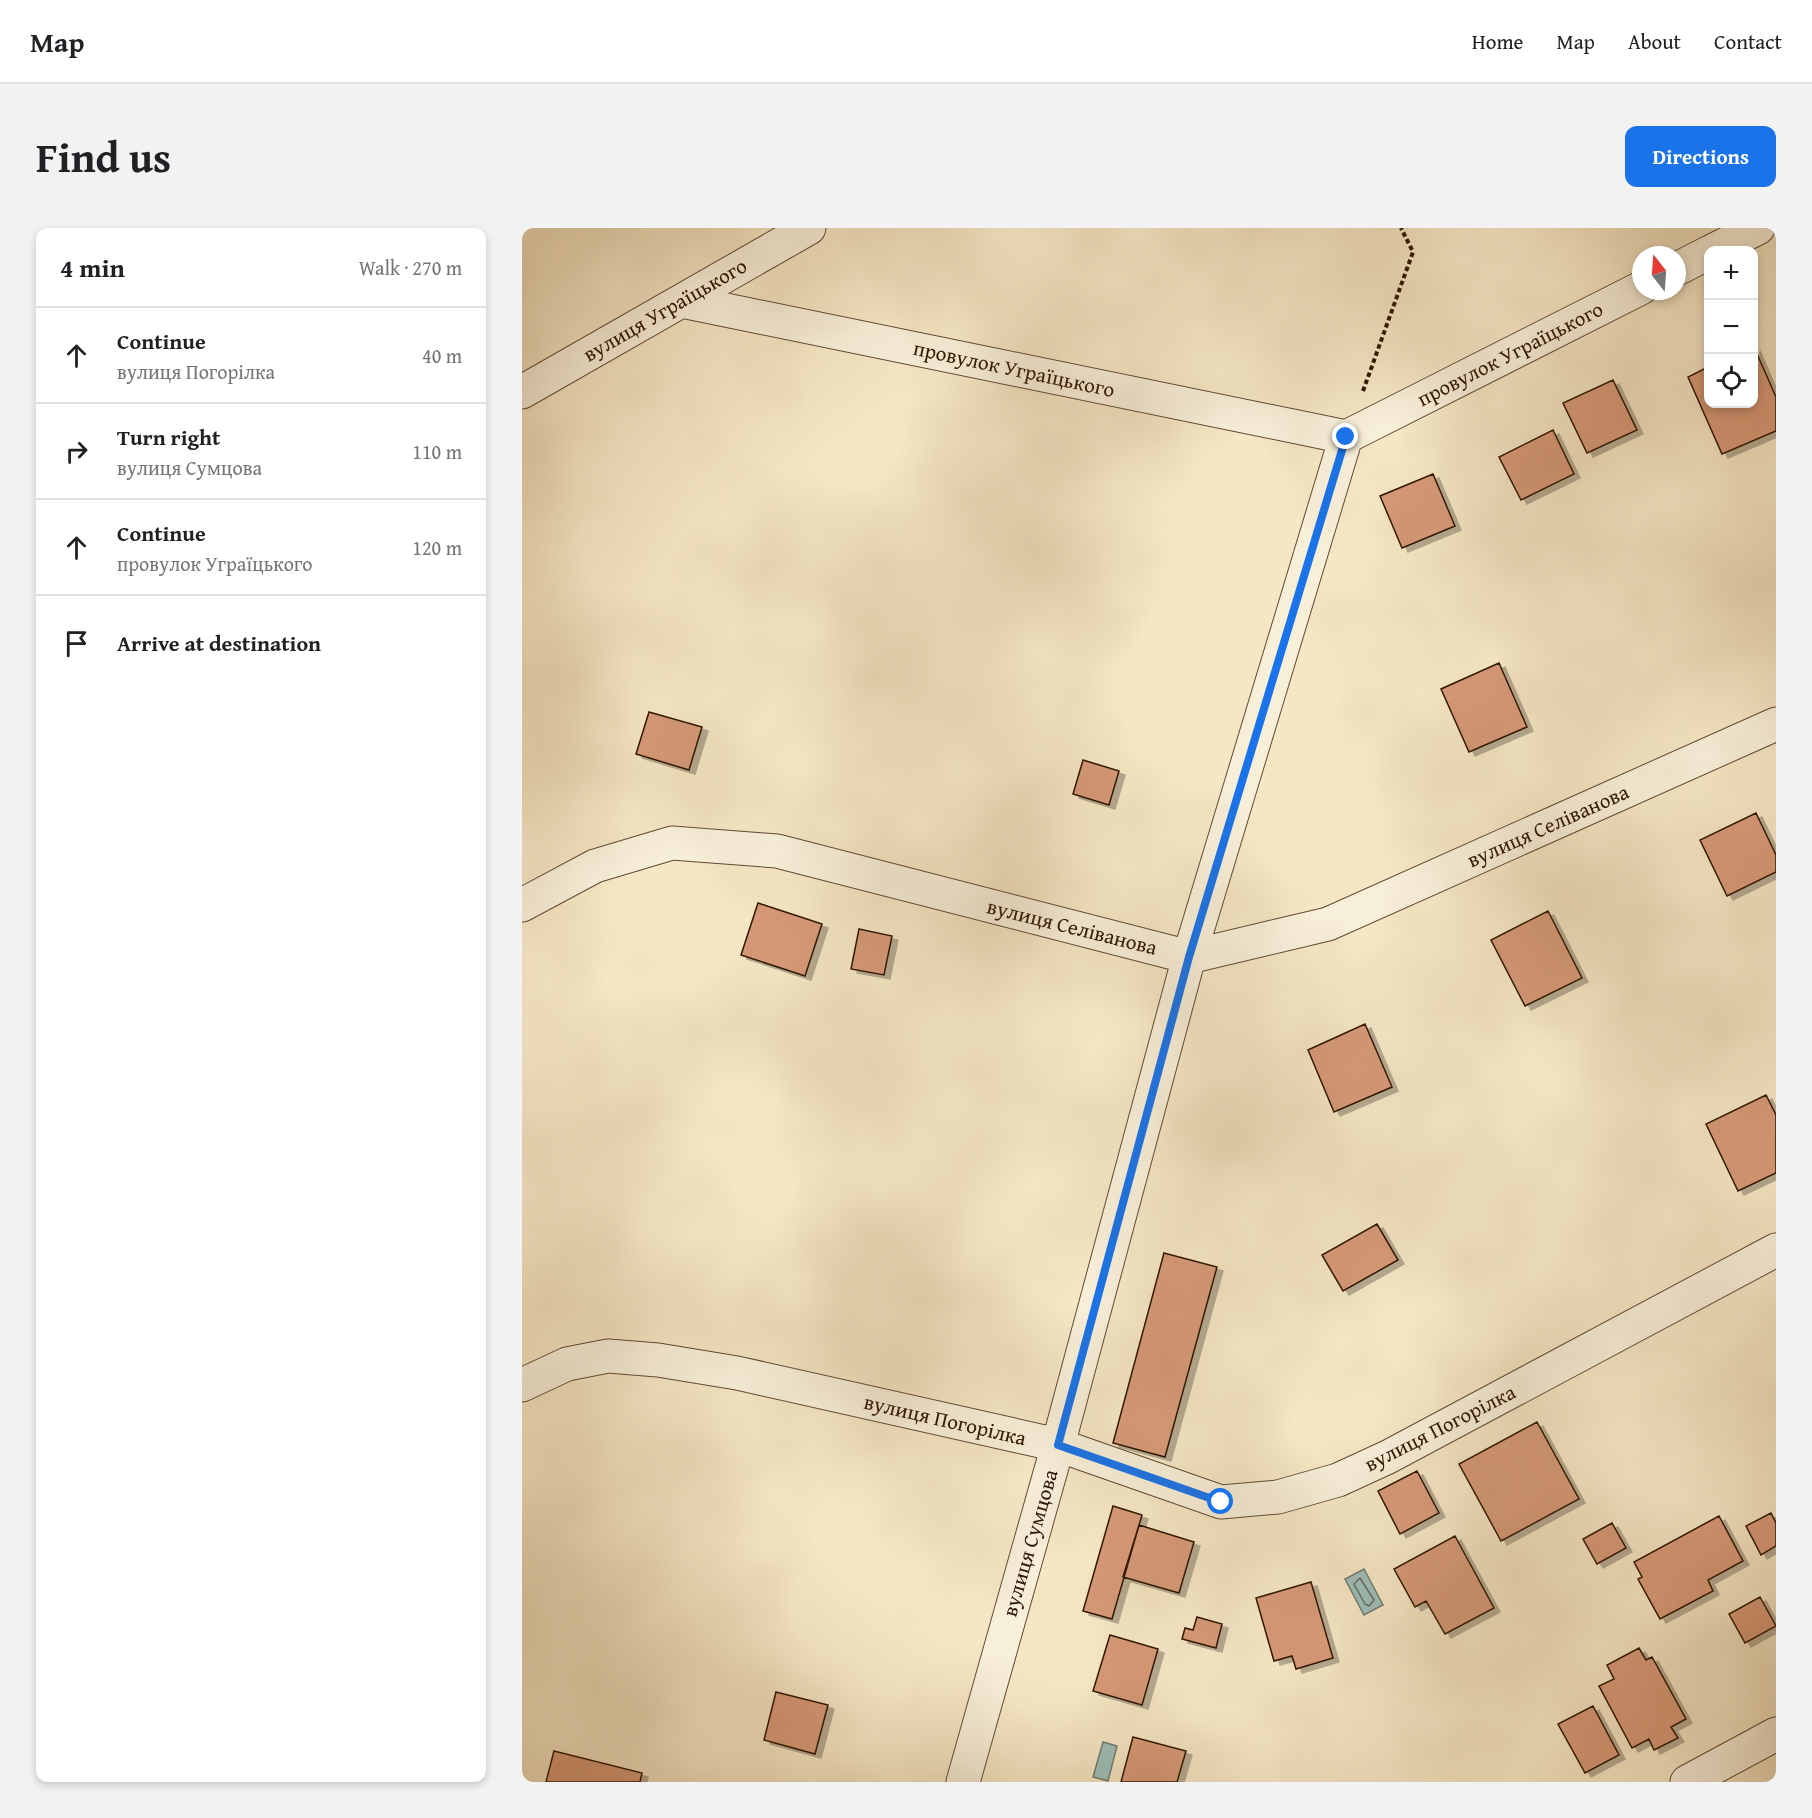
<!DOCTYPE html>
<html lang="en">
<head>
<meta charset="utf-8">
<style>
  body { margin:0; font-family:"Gentium Book Plus",serif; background:#f2f2f2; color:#202124 }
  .controls { position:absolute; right:18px; top:18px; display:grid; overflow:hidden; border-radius:12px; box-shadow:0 3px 9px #0003 }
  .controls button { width:54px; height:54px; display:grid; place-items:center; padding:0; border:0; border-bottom:2px solid #e0e0e0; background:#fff; color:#202124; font:30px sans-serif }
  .compass { position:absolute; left:1110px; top:18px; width:54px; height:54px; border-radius:50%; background:#fff; box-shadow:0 3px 9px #0003; rotate:343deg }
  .stop { position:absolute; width:18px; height:18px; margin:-14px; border:4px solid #1a73e8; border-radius:50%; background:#fff }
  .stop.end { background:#1a73e8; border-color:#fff; box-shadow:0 2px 6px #0008 }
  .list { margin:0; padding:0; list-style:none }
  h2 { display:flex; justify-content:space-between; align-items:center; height:78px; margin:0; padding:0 24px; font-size:26px }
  h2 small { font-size:20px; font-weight:400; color:#757577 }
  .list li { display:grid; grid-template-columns:39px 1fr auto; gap:18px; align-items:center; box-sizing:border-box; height:96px; padding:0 24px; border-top:2px solid #e0e0e0 }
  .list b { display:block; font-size:22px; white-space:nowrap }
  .list p { margin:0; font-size:20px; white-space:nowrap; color:#757577 }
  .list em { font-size:20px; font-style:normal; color:#757577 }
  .icon { flex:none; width:33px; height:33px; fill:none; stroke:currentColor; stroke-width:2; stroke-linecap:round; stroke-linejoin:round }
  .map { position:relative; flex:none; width:1254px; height:1554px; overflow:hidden; border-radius:12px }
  header { display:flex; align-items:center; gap:36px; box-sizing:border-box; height:84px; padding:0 30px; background:#fff; border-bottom:2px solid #e0e0e0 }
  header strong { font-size:28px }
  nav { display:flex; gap:33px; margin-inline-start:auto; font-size:21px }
  .intro { display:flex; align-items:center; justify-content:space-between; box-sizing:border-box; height:144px; padding:0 36px }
  h1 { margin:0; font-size:42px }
  .button { padding:15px 27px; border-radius:12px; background:#1a73e8; color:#fff; font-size:21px; font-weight:700 }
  main { display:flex; gap:36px; padding:0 36px }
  aside { flex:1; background:#fff; border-radius:12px; box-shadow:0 3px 9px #0003 }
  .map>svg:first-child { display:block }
</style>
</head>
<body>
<header>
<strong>Map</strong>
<nav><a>Home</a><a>Map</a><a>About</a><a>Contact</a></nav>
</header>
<div class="intro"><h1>Find us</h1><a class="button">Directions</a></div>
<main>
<aside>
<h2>4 min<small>Walk · 270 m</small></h2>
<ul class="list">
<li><svg class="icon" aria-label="ahead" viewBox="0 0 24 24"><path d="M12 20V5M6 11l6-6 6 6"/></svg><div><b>Continue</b><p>вулиця Погорілка</p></div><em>40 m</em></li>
<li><svg class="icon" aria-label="right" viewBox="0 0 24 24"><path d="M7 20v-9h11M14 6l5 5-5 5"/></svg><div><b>Turn right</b><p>вулиця Сумцова</p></div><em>110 m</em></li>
<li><svg class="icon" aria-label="ahead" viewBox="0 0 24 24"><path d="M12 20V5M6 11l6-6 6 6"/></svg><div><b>Continue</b><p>провулок Уграїцького</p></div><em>120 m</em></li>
<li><svg class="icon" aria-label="arrive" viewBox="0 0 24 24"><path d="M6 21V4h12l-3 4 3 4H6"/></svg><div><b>Arrive at destination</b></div></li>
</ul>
</aside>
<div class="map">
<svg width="1254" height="1554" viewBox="0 0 1254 1554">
  <defs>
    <filter id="shadow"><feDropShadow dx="6" dy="4" stdDeviation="0" flood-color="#0004"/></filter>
  </defs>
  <rect width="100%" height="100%" fill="#f5e6c4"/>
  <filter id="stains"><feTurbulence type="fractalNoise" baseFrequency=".00333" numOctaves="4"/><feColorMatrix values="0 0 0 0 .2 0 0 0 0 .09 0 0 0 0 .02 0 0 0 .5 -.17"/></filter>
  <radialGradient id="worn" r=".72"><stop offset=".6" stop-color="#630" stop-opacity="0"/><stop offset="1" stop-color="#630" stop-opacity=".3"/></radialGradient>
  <!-- water -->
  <path fill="#9dbeb8" stroke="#717b70" stroke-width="1.5" d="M842 1341 861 1377 842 1387 823 1351Z
    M581 1514 595 1518 586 1553 571 1549Z"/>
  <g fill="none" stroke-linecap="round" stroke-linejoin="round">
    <!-- shore -->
    <path stroke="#666a5e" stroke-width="1.5" d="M838 1350 852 1372 847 1378 843 1376 832 1356Z"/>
  </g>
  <!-- building -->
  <path fill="#d69977" stroke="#2f1603" stroke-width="1.5" filter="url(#shadow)" d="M1232 119 1254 169V203L1200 226 1166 149 1186 139V176H1232Z
    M1091 152 1115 202 1065 225 1041 175Z
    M1031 202 1052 246 999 272 977 229Z
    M911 246 933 298 880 320 858 268Z
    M977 435 1005 499 947 524 919 461Z
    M127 484 180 499 167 542 114 526Z
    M561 532 597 543 587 577 551 566Z
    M1234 585 1254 627V644L1205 668 1178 612Z
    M236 675 300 696 283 748 219 727Z
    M1026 683 1060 750 1003 778 969 712Z
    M337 701 370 708 362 747 329 741Z
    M843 796 870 859 812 884 786 822Z
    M1244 867 1254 887V945L1216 963 1184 896Z
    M855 996 876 1032 821 1063 800 1027Z
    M642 1025 695 1039 643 1229 591 1215Z
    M1015 1194 1057 1271 979 1313 937 1236Z
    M895 1243 917 1285 878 1306 856 1263Z
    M591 1278 620 1287 590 1391 561 1383Z
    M1249 1285 1254 1295V1318L1239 1327 1224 1298Z
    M1197 1288 1221 1333 1186 1352 1191 1363 1138 1391 1116 1351 1120 1349 1112 1334Z
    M1090 1295 1104 1320 1075 1336 1061 1311Z
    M617 1297 672 1314 657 1365 601 1349Z
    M933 1308 972 1380 923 1406 904 1373 893 1379 872 1341Z
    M789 1354 811 1430 774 1441 770 1428 752 1433 734 1370Z
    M1238 1369 1254 1398 1223 1415 1207 1386Z
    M675 1389 700 1396 694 1420 660 1411 663 1400 671 1402Z
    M588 1407 636 1421 620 1477 571 1463Z
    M1117 1420 1124 1432 1130 1429 1164 1491 1149 1499 1156 1510 1132 1522 1127 1511 1110 1520 1077 1458 1092 1451 1085 1437Z
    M254 1464 306 1477 293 1526 242 1512Z
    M1071 1478 1097 1527 1063 1545 1036 1496Z
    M611 1509 664 1523 655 1554H599Z
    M32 1523 120 1545 118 1554H24Z"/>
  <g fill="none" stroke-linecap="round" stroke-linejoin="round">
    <defs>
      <path id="street" d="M1192 22 1236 0
        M1155 41 1186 25
        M160 73 824 209 667 729 536 1217 441 1554
        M0 164 287 0
        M824 209 1119 60
        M0 677 73 638 150 615 255 623 667 729 806 696 1254 496
        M0 1157 45 1136 86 1128 136 1132 215 1145 536 1217 699 1274 756 1269 816 1252 866 1229 1254 1022
        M1165 1554 1254 1506"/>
    </defs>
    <!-- street casing -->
    <use href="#street" stroke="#604a33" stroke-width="35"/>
    <!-- path -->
    <path stroke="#2f1603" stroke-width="4" stroke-dasharray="4.5 3" stroke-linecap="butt" d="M841 163 891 24 879 0"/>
    <!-- street -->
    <use href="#street" stroke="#f8efd9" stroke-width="33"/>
  </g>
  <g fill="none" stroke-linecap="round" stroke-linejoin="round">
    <!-- route -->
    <path stroke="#1a73e8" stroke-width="8" d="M699 1274 536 1217 667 729 824 209"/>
  </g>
  <g text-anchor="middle" stroke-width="4.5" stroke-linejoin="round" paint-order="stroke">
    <!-- street labels -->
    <g font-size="21" fill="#2f1603" stroke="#f8efd9">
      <text transform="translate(143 82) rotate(-30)" y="7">вулиця Уграїцького</text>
      <text transform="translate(988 126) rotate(-27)" y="7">провулок Уграїцького</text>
      <text transform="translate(492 141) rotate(12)" y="7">провулок Уграїцького</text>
      <text transform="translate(1026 598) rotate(-24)" y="7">вулиця Селіванова</text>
      <text transform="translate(550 699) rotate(14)" y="7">вулиця Селіванова</text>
      <text transform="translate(423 1192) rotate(13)" y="7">вулиця Погорілка</text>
      <text transform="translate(918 1200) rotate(-27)" y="7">вулиця Погорілка</text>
      <text transform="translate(508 1315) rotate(-74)" y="7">вулиця Сумцова</text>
    </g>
  </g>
  <rect width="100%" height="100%" filter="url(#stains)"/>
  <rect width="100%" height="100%" fill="url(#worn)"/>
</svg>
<div class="controls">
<button>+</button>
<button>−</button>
<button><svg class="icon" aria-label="locate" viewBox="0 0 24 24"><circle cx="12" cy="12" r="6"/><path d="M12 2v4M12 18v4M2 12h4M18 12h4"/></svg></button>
</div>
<svg class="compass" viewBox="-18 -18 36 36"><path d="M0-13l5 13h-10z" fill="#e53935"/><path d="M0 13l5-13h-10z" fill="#757577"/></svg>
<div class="stop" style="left:699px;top:1274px"></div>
<div class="stop end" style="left:824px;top:209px"></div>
</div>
</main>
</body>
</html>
